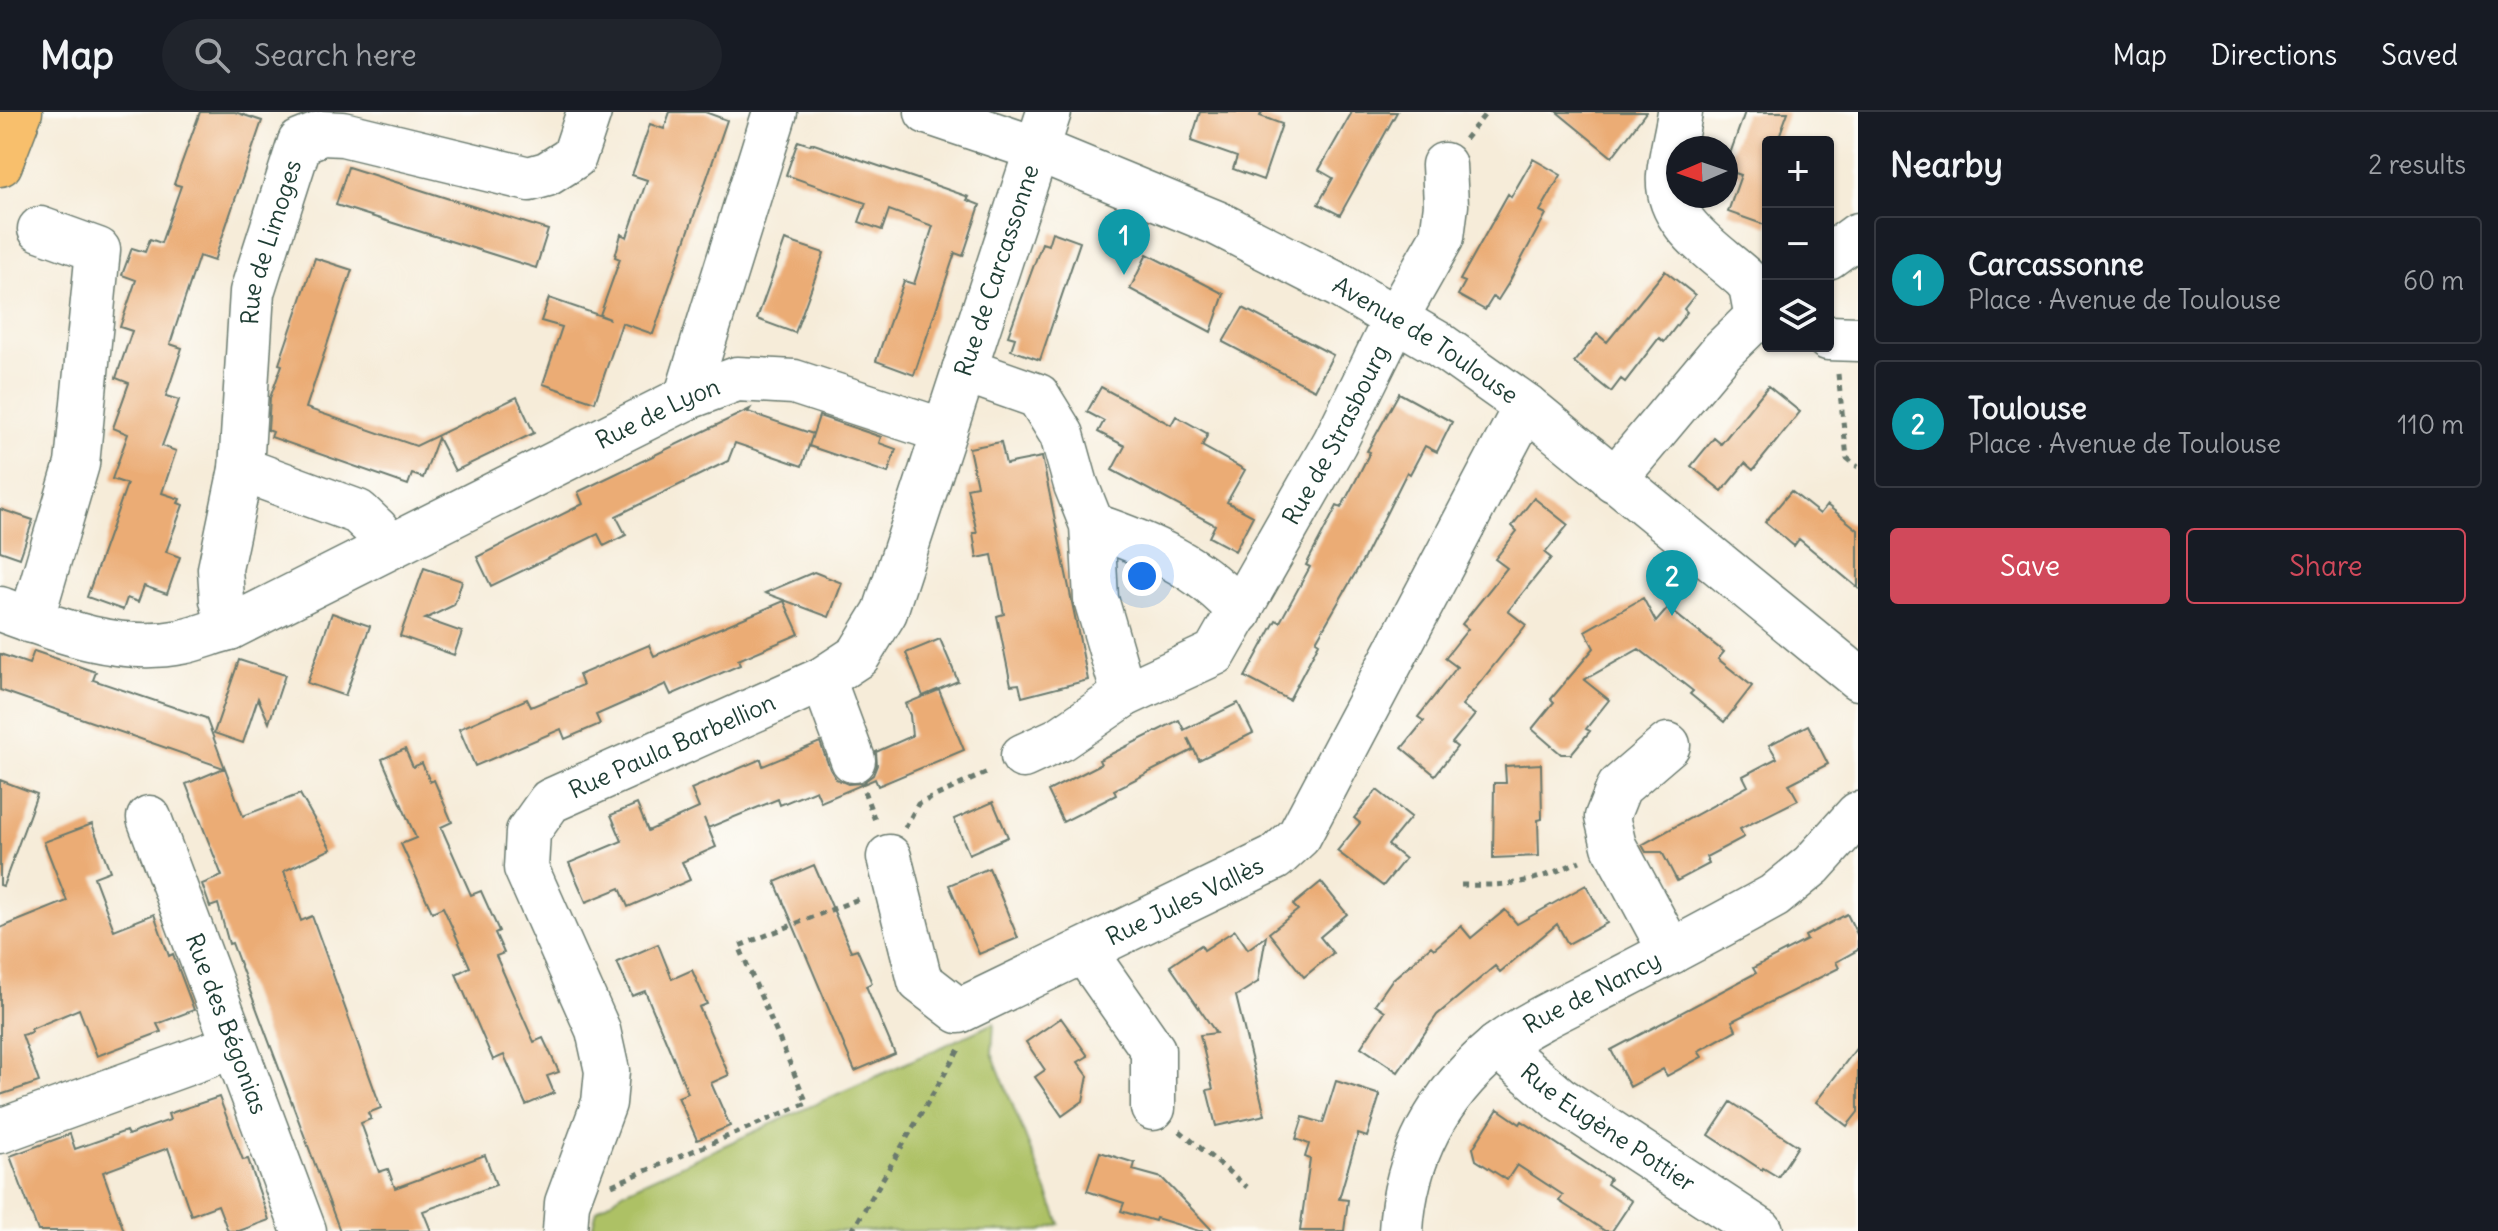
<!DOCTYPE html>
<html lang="en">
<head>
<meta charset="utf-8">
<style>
  body { margin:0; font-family:Delius,sans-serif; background:#20242c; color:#f1f3f6 }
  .controls { position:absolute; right:24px; top:24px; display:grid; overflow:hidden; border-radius:8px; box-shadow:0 2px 6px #0004 }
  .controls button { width:72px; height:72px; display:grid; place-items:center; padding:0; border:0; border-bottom:2px solid #363941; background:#171b24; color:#f1f3f6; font:40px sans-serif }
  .compass { position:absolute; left:1666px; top:24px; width:72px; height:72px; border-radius:50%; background:#171b24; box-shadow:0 2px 6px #0004; rotate:268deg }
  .you { position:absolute; left:1142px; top:464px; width:28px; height:28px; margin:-20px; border:6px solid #fff; border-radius:50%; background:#1a73e8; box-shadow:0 0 0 12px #1a73e833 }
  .badge { display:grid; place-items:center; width:52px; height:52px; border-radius:50%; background:#d1495b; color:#fff; font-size:26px; font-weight:700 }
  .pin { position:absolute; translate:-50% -66px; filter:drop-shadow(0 2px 4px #0008) }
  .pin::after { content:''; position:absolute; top:42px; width:28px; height:24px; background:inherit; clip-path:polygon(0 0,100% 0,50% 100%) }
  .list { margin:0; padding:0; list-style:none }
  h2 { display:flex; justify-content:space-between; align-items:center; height:104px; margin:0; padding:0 32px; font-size:34px }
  h2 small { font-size:26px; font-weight:400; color:#9ea1a6 }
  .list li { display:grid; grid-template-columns:52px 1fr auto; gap:24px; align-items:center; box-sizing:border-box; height:128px; margin:0 16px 16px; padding:0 16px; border:2px solid #363941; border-radius:8px }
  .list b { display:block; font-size:30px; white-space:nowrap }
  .list p { margin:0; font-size:26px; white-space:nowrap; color:#9ea1a6 }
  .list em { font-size:26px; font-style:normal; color:#9ea1a6 }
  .actions { display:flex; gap:16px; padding:24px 32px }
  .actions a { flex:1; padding:18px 0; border:2px solid #d1495b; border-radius:8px; text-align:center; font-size:28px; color:#d1495b }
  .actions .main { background:#d1495b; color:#fff }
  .icon { flex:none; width:44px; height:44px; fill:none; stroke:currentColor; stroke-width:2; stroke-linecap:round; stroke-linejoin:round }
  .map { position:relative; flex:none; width:1858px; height:1119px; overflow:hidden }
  header { display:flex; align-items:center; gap:48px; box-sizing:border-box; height:112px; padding:0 40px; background:#171b24; border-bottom:2px solid #363941 }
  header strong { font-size:38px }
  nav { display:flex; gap:44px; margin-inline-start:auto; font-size:28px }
  .search { width:560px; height:72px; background:#20242c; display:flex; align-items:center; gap:20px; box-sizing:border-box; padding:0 28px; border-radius:44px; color:#9ea1a6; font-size:30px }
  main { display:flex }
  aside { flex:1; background:#171b24 }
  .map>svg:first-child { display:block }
</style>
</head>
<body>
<header>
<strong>Map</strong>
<div class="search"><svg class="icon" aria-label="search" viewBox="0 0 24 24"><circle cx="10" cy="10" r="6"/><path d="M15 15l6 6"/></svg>Search here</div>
<nav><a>Map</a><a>Directions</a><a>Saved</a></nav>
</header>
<main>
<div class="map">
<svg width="1858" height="1119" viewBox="0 0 1858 1119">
  <rect width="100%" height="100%" fill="#fdfcf7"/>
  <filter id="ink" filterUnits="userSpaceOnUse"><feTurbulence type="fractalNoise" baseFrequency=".0125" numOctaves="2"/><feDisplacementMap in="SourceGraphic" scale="16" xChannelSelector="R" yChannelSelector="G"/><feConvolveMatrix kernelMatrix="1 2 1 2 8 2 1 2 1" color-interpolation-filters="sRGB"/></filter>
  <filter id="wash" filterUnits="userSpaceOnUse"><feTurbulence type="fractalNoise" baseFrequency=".006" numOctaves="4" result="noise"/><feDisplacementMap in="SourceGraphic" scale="32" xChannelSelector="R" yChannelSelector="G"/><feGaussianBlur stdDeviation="1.8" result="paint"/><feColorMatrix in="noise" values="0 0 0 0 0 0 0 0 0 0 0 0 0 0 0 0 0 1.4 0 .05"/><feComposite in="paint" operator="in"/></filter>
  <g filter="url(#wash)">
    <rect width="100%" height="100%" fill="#f6ecd9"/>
    <!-- green -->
    <path fill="#adc165" stroke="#667f4c" stroke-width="2" d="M994 911 992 941 1060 1112 1041 1119H591L597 1098 626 1078Z"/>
    <g id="blocks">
      <!-- building -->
      <path fill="#ebac74" d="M200 0H235L262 9 214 149 199 144 170 232 182 236 166 284 179 288 162 334 176 339 162 381 180 387 178 391 183 393 166 440 180 445 167 482 144 474 138 490 127 486 123 498 87 485 127 372 112 367 128 322 113 316 129 271 116 266 132 219 120 215 136 168 122 163 132 136 145 140 150 127 161 131 181 74 174 72Z
        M670 0H705L727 8 653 222 622 211 595 290 543 272 562 215 541 209 549 186 610 207 600 203 620 147 615 145 621 122 627 125 647 68 632 63 650 12 664 17Z
        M1200 0H1262L1260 4 1282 12 1263 68 1233 57 1237 45 1191 29Z
        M1352 0H1397L1340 103 1318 92 1333 66 1319 58Z
        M1557 0H1646L1612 45Z
        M1745 0H1788L1777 30H1768V114L1728 100 1741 63 1726 58V53Z
        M798 29 810 33 811 31 923 69 969 85 967 88 980 93 963 144 955 141 914 263 876 249 904 169 914 172 933 114 889 98 882 118 859 110 866 91 786 63Z
        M1533 47 1561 63 1540 99 1546 102 1508 172 1498 188 1493 185 1485 198 1458 183 1465 170 1460 168 1508 82 1511 85Z
        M348 55 548 118 536 156 336 93Z
        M1052 120 1080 130 1040 248 1011 238 1015 226 1008 224 1042 131 1048 133Z
        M785 128 824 141 795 221 757 207Z
        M1147 142 1224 182 1211 220 1130 177Z
        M315 146 352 158 306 296 416 334 517 285 534 321 455 359 438 326 423 366 412 362 408 373 271 325 273 320 268 318 270 286 282 253 279 252Z
        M1665 159 1695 183 1684 197 1687 200 1664 230 1659 226 1625 270 1621 267 1611 280 1574 250 1597 222 1607 230Z
        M1243 196 1333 243 1315 278 1223 230Z
        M1768 274 1800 300 1753 358 1745 351 1722 379 1691 354 1714 326 1721 332Z
        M1101 275 1171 313 1176 304 1208 322 1202 334 1245 358 1227 390 1253 404 1235 439 1209 425 1215 413 1112 358 1125 334 1098 320 1104 309 1087 300Z
        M1399 281 1452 310 1437 340 1425 334 1410 362 1407 360 1364 446 1316 529 1319 531 1289 588 1245 565 1276 508 1280 510 1310 455 1306 453 1337 394 1341 396 1356 368 1370 340 1367 339Z
        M750 297 748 300 813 322 802 354 735 331 728 349 616 404 626 423 604 434 598 422 491 474 477 445 583 392 578 380Z
        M819 304 881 325 879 331 896 337 888 361 809 334Z
        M1001 330 1006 352 1042 345 1088 568 1022 585 1019 572 1011 573 997 504 1004 502 992 443 977 446 973 421H977L967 376 977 374 969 336Z
        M1791 379 1820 402 1827 393 1858 418V476L1799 427 1794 434 1765 410Z
        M1534 386 1568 413 1545 441 1551 446 1508 499 1526 513 1462 593 1475 603 1452 631 1457 635 1435 663 1402 636 1424 609 1418 605 1457 555 1445 546 1468 517 1462 512 1507 456 1495 447 1517 419 1512 414Z
        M0 397 33 408 20 446 0 439Z
        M424 456 462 469 454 493 425 507 462 520 454 543 400 524Z
        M814 460 842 471 829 505 765 481Z
        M1643 486 1656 510 1668 496 1724 540 1718 547 1752 574 1724 610 1690 582 1693 579 1639 537 1584 568 1609 588 1586 617 1590 619 1571 642H1561L1532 617 1554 590 1551 587 1594 536 1585 519Z
        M784 489 799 522 738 548 740 553 671 583 666 572 630 588 596 603 600 612 565 627 561 617 475 654 459 617 527 587 531 595 583 573 579 563 649 533 654 544Z
        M332 501 370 514 345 584 307 571Z
        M940 527 958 569 923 584 906 541Z
        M34 539 96 560 93 568 206 606 243 704 300 682 331 737 284 759 301 809 312 804 381 996 368 1001 371 1007 361 1011 379 1060 388 1057 395 1076 485 1043 496 1073 423 1099 431 1119H340L232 831 229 832 218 792 210 795 202 772 222 764 186 672 224 656 0 578V542L29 552Z
        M239 548 285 563 269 611 258 586 243 631 214 621Z
        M939 578 964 638 878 674 875 667 821 690 816 678 780 693 778 687 708 716 704 706 716 735 682 750 690 768 628 795 620 776 586 790 569 751 622 729 611 703 637 692 648 719 699 696 691 677 761 647 763 654 820 630 830 657 836 667 848 672 862 671 873 663 877 653 876 640 912 624 910 603 905 592Z
        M1238 591 1253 621 1199 648 1188 626 1193 638 1114 678 1116 683 1063 710 1048 679 1101 652 1099 648 1179 608 1184 618Z
        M1808 613 1828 652 1789 672 1798 688 1740 717 1744 725 1706 745 1709 752 1677 769 1662 740H1646L1642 733 1748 674 1743 664 1777 646 1769 633Z
        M405 637 413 655 422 651 430 670 434 668 452 710 441 715 471 783 481 779 499 819 495 821 504 841 496 844 534 930 543 926 559 960 547 964 554 981 526 993 504 943 493 948 456 862 470 855 443 795 432 800 401 732 416 726 382 647Z
        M1541 652 1542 707 1538 708 1539 744 1493 746 1494 671H1506L1505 654Z
        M0 668 37 682 3 774 0 773Z
        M1377 678 1411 705 1388 733 1405 747 1383 774 1337 739 1360 711 1354 706Z
        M993 690 1008 725 969 742 954 707Z
        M92 712 110 759 94 765 114 818 154 802 169 844 173 842 194 898 157 912 161 920 97 944 79 897 31 917 32 920 22 923 39 970 0 983V816L67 789 44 730Z
        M814 753 851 839 857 837 865 855 872 871 866 874 895 942 855 959 775 770Z
        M989 756 1018 826 979 842 949 773Z
        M1321 770 1347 802 1320 825 1333 841 1304 865 1269 821 1298 798 1293 793Z
        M1586 773 1607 811 1568 832 1557 812 1500 860 1495 854 1437 903 1398 960 1361 935 1385 899 1375 892 1392 868 1431 834 1434 837 1461 814 1471 826 1505 798 1517 812Z
        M1847 802 1858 824V838L1836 850 1839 856 1732 909 1736 918 1698 939 1702 945 1667 964 1663 957 1630 975 1611 938 1756 861 1753 856 1807 828 1805 824Z
        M1235 818 1248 837 1266 824 1258 870 1236 884 1265 1003 1216 1014 1207 978 1213 977 1200 923 1216 921 1170 854 1201 833 1204 838Z
        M658 832 672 867 692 858 707 892 699 895 729 963 711 971 730 1014 697 1028 678 985 688 981 645 879 632 884 617 850Z
        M1061 906 1088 944 1078 950 1088 964 1083 989 1062 1004 1035 965 1045 958 1026 930Z
        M1858 934V1000L1847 1014 1816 990Z
        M1336 969 1380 983 1367 1025 1358 1022 1339 1087 1348 1088 1344 1119H1300L1310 1047 1305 1045 1309 1032 1296 1027 1303 1005 1323 1011Z
        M219 985 243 1048 248 1047 269 1108 239 1119H228L218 1093 191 1103 168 1036 103 1060 124 1119H38L10 1044 70 1022 75 1037 126 1019 128 1023 170 1008 168 1002Z
        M1731 990 1798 1034 1778 1065 1763 1056 1762 1058 1709 1023Z
        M1498 997 1520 1012 1522 1009 1610 1067 1607 1072 1632 1089 1612 1119H1605L1559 1089 1563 1083 1517 1053 1507 1068 1476 1048 1473 1036Z
        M1100 1040 1135 1051 1133 1058 1162 1066 1213 1119H1199L1156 1106 1155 1109 1121 1099 1124 1091 1087 1079Z"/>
    </g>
  </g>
  <g filter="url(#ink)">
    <use href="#blocks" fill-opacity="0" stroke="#6a7a6e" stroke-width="2"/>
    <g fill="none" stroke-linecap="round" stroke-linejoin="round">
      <defs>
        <g id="minor">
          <path id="s1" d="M927 0 1037 37 1217 111 1340 174 1437 231 1526 294 1858 566"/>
          <path d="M1680 0C1677 21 1671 42 1669 63 1665 110 1713 138 1744 166L1751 174 1757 206 1768 209"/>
          <path d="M1828 145 1858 123"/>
          <path d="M1828 226 1858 227"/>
          <path d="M964 258 1038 284 1062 323 1076 373 1092 413 1096 487 1124 583"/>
          <path d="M686 286 775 0"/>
          <path d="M241 357 358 400 376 417 389 435"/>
          <path d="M1614 368 1722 239 1768 194"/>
          <path d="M1092 413C1148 432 1201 454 1240 500"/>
          <path id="s2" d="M0 497C57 518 120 542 181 530 197 527 213 520 229 516L686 286 737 267 794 270 944 319"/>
          <path d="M31 509 77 352 98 138 40 117"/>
          <path id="s3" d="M229 516 222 488 220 457 241 357 252 180 300 30 322 21 343 22 529 67 547 62 574 45 589 0"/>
          <path d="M823 567 853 648"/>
          <path d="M1668 633 1619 675 1607 705 1614 734 1671 840"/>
          <path id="s4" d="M1023 644 1060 627 1124 583 1215 541 1335 330 1396 206 1442 125 1446 93 1444 53"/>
          <path id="s5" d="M149 706 304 1119"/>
          <path id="s6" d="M889 745 920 869 959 899 1275 746 1299 724 1526 294"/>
          <path d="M1084 839 1153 938V996"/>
          <path id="s7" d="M1497 934 1560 987 1761 1119"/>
          <path d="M0 1019 234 934"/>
          <path id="s8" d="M565 1119 567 1091 604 991 607 959 598 918 526 756 528 720 550 689 823 567 858 544 885 500 1049 0"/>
          <path id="s9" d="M1401 1119C1405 1045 1439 983 1496 935 1525 912 1578 888 1613 870 1667 842 1720 814 1774 784L1812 753 1858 702"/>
        </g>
        <path id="major" d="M0 52 20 0"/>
      </defs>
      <!-- minor casing -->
      <use href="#minor" stroke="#6a7a6e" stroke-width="47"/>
      <!-- major casing -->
      <use href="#major" stroke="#6a7a6e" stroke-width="47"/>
      <!-- path -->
      <path stroke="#6a7a6e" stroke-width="5" stroke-dasharray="6 6" stroke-linecap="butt" d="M1465 27 1487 0
        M1838 262 1847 346 1858 355
        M864 679 876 711
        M905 716 918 692 990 659
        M1461 773C1514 774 1532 771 1580 749
        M1180 1019 1247 1075
        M612 1073 807 991 739 834 861 786
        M852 1119 961 934"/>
      <!-- minor -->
      <use href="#minor" stroke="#fff" stroke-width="44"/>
      <!-- major -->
      <use href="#major" stroke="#f8bf6c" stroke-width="44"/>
    </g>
  </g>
  <g text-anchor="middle" stroke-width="6" stroke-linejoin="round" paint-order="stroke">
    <!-- street labels -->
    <g font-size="24" fill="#1f3d34" stroke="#fdfcf7">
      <text dy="8" stroke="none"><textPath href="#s3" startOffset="392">Rue de Limoges</textPath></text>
      <text dy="8" stroke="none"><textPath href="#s8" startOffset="1212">Rue de Carcassonne</textPath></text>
      <text dy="8" stroke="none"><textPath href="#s1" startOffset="550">Avenue de Toulouse</textPath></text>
      <text dy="8" stroke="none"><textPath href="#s2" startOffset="716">Rue de Lyon</textPath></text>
      <text dy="8" stroke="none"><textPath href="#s4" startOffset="468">Rue de Strasbourg</textPath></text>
      <text dy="8" stroke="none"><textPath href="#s8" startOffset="594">Rue Paula Barbellion</textPath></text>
      <text dy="8" stroke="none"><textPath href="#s6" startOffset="428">Rue Jules Vallès</textPath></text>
      <text dy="8" stroke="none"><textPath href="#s9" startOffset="324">Rue de Nancy</textPath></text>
      <text dy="8" stroke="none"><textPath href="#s5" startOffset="220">Rue des Bégonias</textPath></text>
      <text dy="8" stroke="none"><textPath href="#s7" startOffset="138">Rue Eugène Pottier</textPath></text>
    </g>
  </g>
</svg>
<div class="controls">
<button>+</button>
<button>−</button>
<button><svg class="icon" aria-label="layers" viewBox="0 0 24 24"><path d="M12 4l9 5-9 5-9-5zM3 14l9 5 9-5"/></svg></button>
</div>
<svg class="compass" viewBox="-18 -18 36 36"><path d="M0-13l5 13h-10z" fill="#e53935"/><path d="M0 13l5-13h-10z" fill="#9ea1a6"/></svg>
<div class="you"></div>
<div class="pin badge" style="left:1124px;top:163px;background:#0f9aa8">1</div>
<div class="pin badge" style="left:1672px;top:504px;background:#0f9aa8">2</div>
</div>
<aside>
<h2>Nearby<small>2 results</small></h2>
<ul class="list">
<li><span class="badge" style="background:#0f9aa8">1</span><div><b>Carcassonne</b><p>Place · Avenue de Toulouse</p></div><em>60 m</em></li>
<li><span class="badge" style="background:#0f9aa8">2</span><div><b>Toulouse</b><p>Place · Avenue de Toulouse</p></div><em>110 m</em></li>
</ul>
<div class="actions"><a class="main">Save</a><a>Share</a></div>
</aside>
</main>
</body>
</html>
